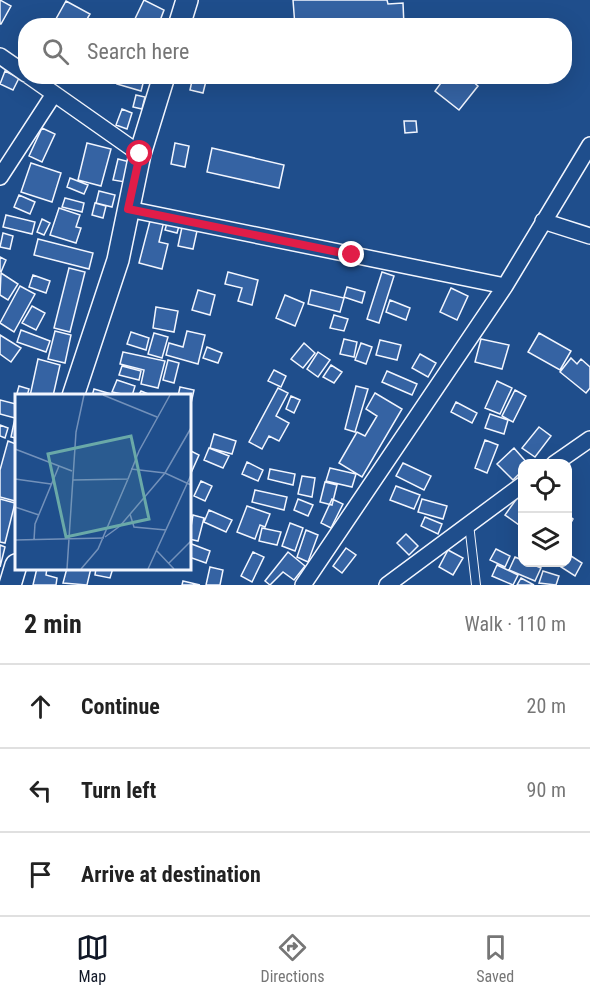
<!DOCTYPE html>
<html lang="en">
<head>
<meta charset="utf-8">
<style>
  body { margin:0; font-family:"Roboto Condensed",sans-serif; background:#f6f6f6; color:#222 }
  .controls { position:absolute; right:18px; bottom:18px; display:grid; overflow:hidden; border-radius:12px; box-shadow:0 6px 24px #0002 }
  .controls button { width:54px; height:54px; display:grid; place-items:center; padding:0; border:0; border-bottom:2px solid #e0e0e0; background:#fff; color:#222; font:30px sans-serif }
  .stop { position:absolute; width:18px; height:18px; margin:-14px; border:4px solid #e11d48; border-radius:50%; background:#fff }
  .stop.end { background:#e11d48; border-color:#fff; box-shadow:0 2px 6px #0008 }
  .list { margin:0; padding:0; list-style:none }
  h2 { display:flex; justify-content:space-between; align-items:center; height:78px; margin:0; padding:0 24px; font-size:26px }
  h2 small { font-size:20px; font-weight:400; color:#767676 }
  .list li { display:grid; grid-template-columns:39px 1fr auto; gap:18px; align-items:center; box-sizing:border-box; height:84px; padding:0 24px; border-top:2px solid #e0e0e0 }
  .list b { display:block; font-size:22px; white-space:nowrap }
  .list em { font-size:20px; font-style:normal; color:#767676 }
  .icon { flex:none; width:33px; height:33px; fill:none; stroke:currentColor; stroke-width:2; stroke-linecap:round; stroke-linejoin:round }
  .map { position:relative; flex:none; width:590px; height:585px; overflow:hidden }
  .search { position:absolute; background:#fff; box-shadow:0 6px 24px #0002; left:18px; right:18px; top:18px; height:66px; display:flex; align-items:center; gap:15px; box-sizing:border-box; padding:0 21px; border-radius:24px; color:#767676; font-size:22px }
  .sheet { height:330px; background:#fff }
  nav { display:flex; justify-content:space-around; align-items:center; box-sizing:border-box; height:84px; border-top:2px solid #e0e0e0; background:#fff; font-size:16px; color:#767676 }
  nav a { display:grid; justify-items:center; gap:3px }
  nav .on { color:#111827 }
  .map>svg:first-child { display:block }
</style>
</head>
<body>
<div class="map">
<svg width="590" height="585" viewBox="0 0 590 585">
  <rect width="100%" height="100%" fill="#1f4e8c"/>
  <!-- building -->
  <path fill="#3563a3" stroke="#f2f6ff" stroke-width="1.5" d="M0 0 11 6 1 24H0Z
    M144 0 164 10 158 26 132 25Z
    M293 0H387L388 4 403 3 404 26H390V20L357 22V26H295Z
    M66 1 90 14 83 26H52Z
    M100 19 123 26H98Z
    M5 71 19 78 13 90 0 84Z
    M120 76H145L141 91 117 84Z
    M193 76 207 77 203 93 190 90Z
    M446 76H466L478 86 459 110 435 91Z
    M136 95 145 97 142 109 133 107Z
    M122 109 132 113 127 129 116 125Z
    M404 121H416L417 132 405 133Z
    M42 128 55 134 42 162 29 156Z
    M87 143 111 149 101 186 78 180Z
    M175 143 189 146 185 167 171 164Z
    M212 148 284 165 279 188 207 172Z
    M118 159 130 162 125 182 113 180Z
    M31 163 61 173 52 202 21 192Z
    M70 178 88 185 84 194 67 187Z
    M99 191 115 195 112 207 96 203Z
    M19 195 35 202 30 214 14 207Z
    M65 198 84 203 82 212 62 207Z
    M95 203 106 206 103 218 92 215Z
    M59 208 80 215 76 227 81 228 76 243 50 235Z
    M6 215 35 222 32 234 3 227Z
    M151 217 164 221 159 242 168 244 162 269 139 263Z
    M42 219 50 223 44 235 37 232Z
    M167 223 179 226 177 233 165 230Z
    M182 227 197 231 193 249 178 246Z
    M3 233 13 236 10 249 0 247Z
    M38 239 93 253 89 269 34 255Z
    M0 257 6 260 1 272 0 271Z
    M69 268 85 272 70 332 54 328Z
    M228 272 258 280 252 305 238 301 242 288 225 284Z
    M382 272 394 276 379 323 367 319Z
    M1 273 18 284 8 300 0 295Z
    M33 275 50 281 46 293 29 287Z
    M20 286 35 294 14 332 0 323Z
    M347 287 365 292 362 303 344 297Z
    M451 288 468 296 457 320 440 312Z
    M198 290 215 295 210 315 192 310Z
    M311 290 344 298 340 312 308 304Z
    M285 295 304 303 295 326 276 318Z
    M390 300 410 308 406 320 386 312Z
    M32 306 45 313 36 330 22 323Z
    M156 307 178 311 174 332 153 328Z
    M334 315 348 319 344 331 330 328Z
    M21 330 50 341 46 352 17 342Z
    M55 331 71 335 65 363 48 359Z
    M187 331 205 335 198 364 166 355 169 343 183 347Z
    M131 332 149 338 146 350 127 344Z
    M154 333 168 337 162 358 148 354Z
    M539 333 571 351 560 370 528 352Z
    M0 335 21 348 11 362 0 354Z
    M344 339 357 342 354 357 340 354Z
    M481 339 509 345 502 369 475 362Z
    M380 340 401 345 397 360 376 355Z
    M304 343 315 353 303 368 291 359Z
    M361 343 372 347 366 364 355 360Z
    M207 347 222 353 218 363 203 358Z
    M123 352 165 361 158 388 141 384 144 370 120 364Z
    M318 352 330 360 318 377 307 369Z
    M420 354 436 363 428 377 412 368Z
    M571 358 577 364 581 359 590 367V388L586 393 560 372Z
    M38 359 60 365 53 396H30Z
    M168 360 179 363 174 383 163 380Z
    M331 365 342 372 334 383 323 377Z
    M122 366 141 371 139 380 119 375Z
    M274 370 286 376 281 387 268 381Z
    M387 371 417 384 412 395 382 382Z
    M117 380 135 386 132 396 112 392Z
    M497 381 512 388 500 414 485 408Z
    M19 386 29 389 27 396 16 397Z
    M356 386 368 389 355 432 345 429Z
    M180 387 194 390 189 412V396H178Z
    M278 388 288 393 276 416 289 423 279 441 269 436 262 449 249 442Z
    M94 389 118 396H92Z
    M515 390 526 396 513 422 502 416Z
    M141 391 153 396H138Z
    M375 393 402 409 362 477 339 463 357 432 365 436 377 416 366 409Z
    M291 396 300 400 294 413 286 409Z
    M0 400 16 404V438L11 437 15 418 0 414Z
    M456 402 477 413 472 423 451 412Z
    M490 414 508 420 504 434 485 428Z
    M0 425 8 428 5 438 0 436Z
    M539 427 551 436 535 457 522 448Z
    M214 434 236 441 232 454 210 448Z
    M485 440 498 445 487 473 475 468Z
    M8 441 16 444 15 501 0 497V470Z
    M209 448 229 456 223 468 204 460Z
    M514 448 528 464H522V471L513 480 497 464Z
    M189 450 199 455 191 473 189 472Z
    M247 462 263 470 258 481 242 474Z
    M403 463 431 476 424 490 396 476Z
    M330 468 356 474 352 487 326 481Z
    M270 469 295 474 293 485 268 479Z
    M302 476 315 478 312 497 298 494Z
    M201 481 212 486 205 501 194 496Z
    M325 482 337 485 332 505 320 502Z
    M396 486 420 495 414 509 390 500Z
    M255 490 287 497 284 510 252 502Z
    M520 494 522 496V527L505 515Z
    M0 499 15 503 5 543 0 542Z
    M298 499 313 505 308 516 294 510Z
    M332 499 343 504 331 528 321 523Z
    M422 499 447 506 443 519 418 512Z
    M247 506 270 514 265 527 260 525 255 539 237 532Z
    M209 510 232 520 226 532 204 522Z
    M193 515 204 518 198 541 189 539Z
    M568 515 573 519 568 528Z
    M425 517 442 524 438 534 421 526Z
    M290 523 303 528 295 551 282 546Z
    M262 528 281 532 277 545 259 541Z
    M306 530 318 535 308 562 297 557Z
    M406 534 418 546 409 555 397 543Z
    M189 543 210 551 206 563 189 557Z
    M0 545 5 547 0 567Z
    M346 548 356 555 342 573 333 566Z
    M496 549 510 556 505 567 490 560Z
    M448 550 463 558 453 575 439 567Z
    M253 552 264 557 252 582 241 576Z
    M288 552 305 566 294 580 283 572 270 585 265 581Z
    M568 554 582 563 575 576 558 565 560 562H568Z
    M515 557 541 568 535 581 509 570Z
    M497 565 518 575 513 585 492 576Z
    M210 567 223 570 220 585H206Z
    M37 568H47L46 575 57 578 56 585H33Z
    M67 568H91L87 585 63 583Z
    M96 568H113L110 578 95 575Z
    M543 571 559 576 556 585 539 583Z
    M521 578 534 585H517Z
    M183 581 200 585H182Z"/>
  <g fill="none" stroke-linecap="round" stroke-linejoin="round">
    <defs>
      <path id="lane" d="M469 524 476 585"/>
      <path id="street" d="M0 56 26 74
        M29 76 140 154
        M0 177 54 94
        M128 209 505 286 590 145
        M543 221 590 236
        M554 464 590 439
        M303 585 505 286
        M387 585 522 485"/>
      <path id="secondary" d="M179 26 187 0
        M73 396 118 260 140 154 164 76
        M10 585 16 565"/>
    </defs>
    <!-- lane casing -->
    <use href="#lane" stroke="#f2f6ff" stroke-width="10"/>
    <!-- street casing -->
    <use href="#street" stroke="#f2f6ff" stroke-width="18"/>
    <!-- secondary casing -->
    <use href="#secondary" stroke="#f2f6ff" stroke-width="24"/>
    <!-- lane -->
    <use href="#lane" stroke="#1f4e8c" stroke-width="8"/>
    <!-- street -->
    <use href="#street" stroke="#1f4e8c" stroke-width="15"/>
    <!-- secondary -->
    <use href="#secondary" stroke="#1f4e8c" stroke-width="21"/>
  </g>
  <g fill="none" stroke-linecap="round" stroke-linejoin="round">
    <!-- route -->
    <path stroke="#e11d48" stroke-width="8" d="M140 154 128 209 352 255"/>
  </g>
  <!-- overview -->
  <g transform="translate(15 394)">
    <rect width="176" height="176" fill="#1f4e8c"/>
    <path fill="none" stroke="#7391ba" stroke-width="1.5" d="M88 1 142 23M0 55 57 77M116 75 150 79 176 91M0 85 36 90M58 86 113 85 124 57 155 1M0 113 24 121M115 120 119 133 151 136M90 143 105 132 150 79 176 34M0 146 89 144M19 146 20 130 44 72M142 157 159 175M154 169 176 147M52 175 61 38 69 1M66 175 83 155 113 85M133 175 176 81"/>
    <path fill="#6aa9a8" fill-opacity="0.15" stroke="#6aa9a8" stroke-width="3" d="M116 42 134 125 51 143 33 60Z"/>
    <rect width="176" height="176" fill="none" stroke="#f2f6ff" stroke-width="3"/>
  </g>
</svg>
<div class="controls">
<button><svg class="icon" aria-label="locate" viewBox="0 0 24 24"><circle cx="12" cy="12" r="6"/><path d="M12 2v4M12 18v4M2 12h4M18 12h4"/></svg></button>
<button><svg class="icon" aria-label="layers" viewBox="0 0 24 24"><path d="M12 4l9 5-9 5-9-5zM3 14l9 5 9-5"/></svg></button>
</div>
<div class="stop" style="left:140px;top:154px"></div>
<div class="stop end" style="left:352px;top:255px"></div>
<div class="search"><svg class="icon" aria-label="search" viewBox="0 0 24 24"><circle cx="10" cy="10" r="6"/><path d="M15 15l6 6"/></svg>Search here</div>
</div>
<section class="sheet">
<h2>2 min<small>Walk · 110 m</small></h2>
<ul class="list">
<li><svg class="icon" aria-label="ahead" viewBox="0 0 24 24"><path d="M12 20V5M6 11l6-6 6 6"/></svg><div><b>Continue</b></div><em>20 m</em></li>
<li><svg class="icon" aria-label="left" viewBox="0 0 24 24"><path d="M17 20v-9H6M10 6l-5 5 5 5"/></svg><div><b>Turn left</b></div><em>90 m</em></li>
<li><svg class="icon" aria-label="arrive" viewBox="0 0 24 24"><path d="M6 21V4h12l-3 4 3 4H6"/></svg><div><b>Arrive at destination</b></div></li>
</ul>
</section>
<nav>
<a class="on"><svg class="icon" aria-label="map" viewBox="0 0 24 24"><path d="M3 6l6-2 6 2 6-2v14l-6 2-6-2-6 2zM9 4v14M15 6v14"/></svg>Map</a>
<a><svg class="icon" aria-label="directions" viewBox="0 0 24 24"><path d="M12 3l9 9-9 9-9-9zM9 14v-3h6M13 9l2 2-2 2"/></svg>Directions</a>
<a><svg class="icon" aria-label="saved" viewBox="0 0 24 24"><path d="M7 4h10v16l-5-4-5 4z"/></svg>Saved</a>
</nav>
</body>
</html>
